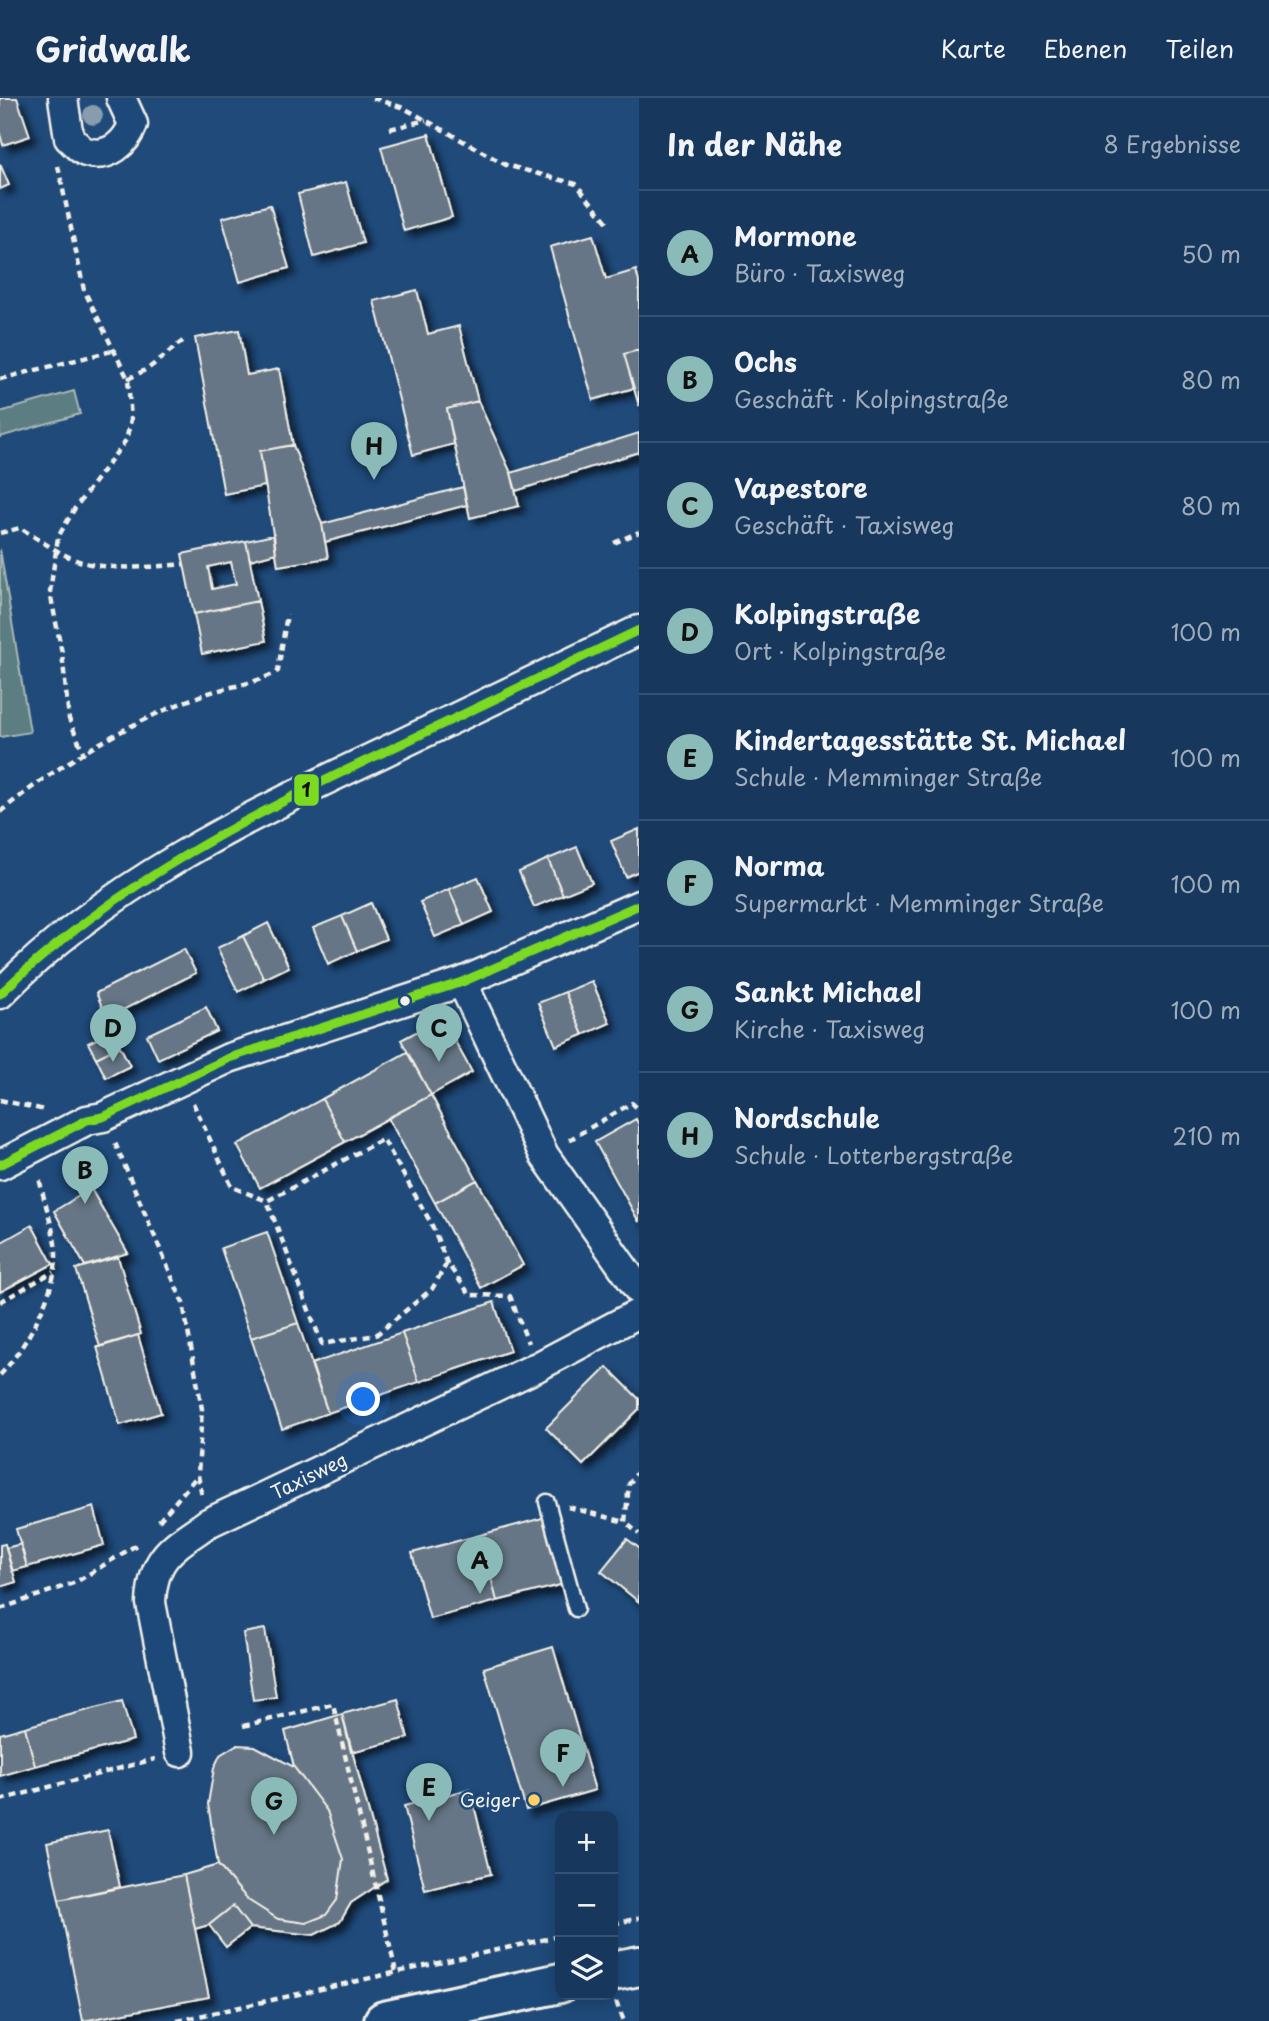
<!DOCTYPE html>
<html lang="de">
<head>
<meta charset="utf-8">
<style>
  body { margin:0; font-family:"Playpen Sans",sans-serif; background:#203f62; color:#f1f3f6 }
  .controls { position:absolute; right:21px; bottom:21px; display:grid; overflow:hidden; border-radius:14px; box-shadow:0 4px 18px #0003 }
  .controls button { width:63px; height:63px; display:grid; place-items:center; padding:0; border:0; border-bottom:2px solid #365272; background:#17385c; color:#f1f3f6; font:35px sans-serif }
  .you { position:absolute; left:364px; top:1302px; width:24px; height:24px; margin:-18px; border:5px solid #fff; border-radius:50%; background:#1a73e8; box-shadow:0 0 0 10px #1a73e833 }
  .badge { display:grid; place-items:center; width:46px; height:46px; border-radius:50%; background:#8bbbb9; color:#111; font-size:23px; font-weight:700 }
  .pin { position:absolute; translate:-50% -58px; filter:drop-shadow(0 2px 4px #0008) }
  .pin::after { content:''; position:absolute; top:37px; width:24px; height:21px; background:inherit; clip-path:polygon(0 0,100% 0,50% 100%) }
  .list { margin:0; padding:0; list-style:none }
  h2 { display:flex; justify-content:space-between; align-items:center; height:91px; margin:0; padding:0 28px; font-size:30px }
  h2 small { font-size:23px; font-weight:400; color:#9eacbb }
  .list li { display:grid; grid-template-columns:46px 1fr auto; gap:21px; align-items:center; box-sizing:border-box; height:126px; padding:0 28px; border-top:2px solid #365272 }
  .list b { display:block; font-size:26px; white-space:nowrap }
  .list p { margin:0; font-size:23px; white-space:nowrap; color:#9eacbb }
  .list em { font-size:23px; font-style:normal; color:#9eacbb }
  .icon { flex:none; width:38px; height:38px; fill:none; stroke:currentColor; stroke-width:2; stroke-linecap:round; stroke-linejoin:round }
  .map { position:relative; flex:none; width:639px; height:1923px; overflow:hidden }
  header { display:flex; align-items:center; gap:42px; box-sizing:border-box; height:98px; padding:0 35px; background:#17385c; border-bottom:2px solid #365272 }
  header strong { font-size:33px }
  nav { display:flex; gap:38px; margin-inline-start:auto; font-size:24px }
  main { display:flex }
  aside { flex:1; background:#17385c }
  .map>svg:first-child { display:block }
</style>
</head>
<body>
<header>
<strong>Gridwalk</strong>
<nav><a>Karte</a><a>Ebenen</a><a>Teilen</a></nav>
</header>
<main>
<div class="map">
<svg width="639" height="1923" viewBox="0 0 639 1923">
  <defs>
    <filter id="shadow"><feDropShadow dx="6" dy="6" stdDeviation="3.5" flood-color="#0009"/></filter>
  </defs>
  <rect width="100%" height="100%" fill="#1f4a7a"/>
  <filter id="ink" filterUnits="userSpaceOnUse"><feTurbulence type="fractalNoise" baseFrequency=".0143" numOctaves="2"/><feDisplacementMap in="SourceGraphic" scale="14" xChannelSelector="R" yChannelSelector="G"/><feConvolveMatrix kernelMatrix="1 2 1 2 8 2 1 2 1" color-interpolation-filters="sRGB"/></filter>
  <g filter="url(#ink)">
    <!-- green -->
    <path fill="#5c7d81" stroke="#a8b7b4" stroke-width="2" d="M74 293 80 316 0 339V314Z
      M0 451 30 634 0 639Z"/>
    <!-- building -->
    <path fill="#667686" stroke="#f4f1e8" stroke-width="2" fill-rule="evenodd" filter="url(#shadow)" d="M0 0H17L30 38 3 47 0 36Z
      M429 36 452 119 404 133 381 49Z
      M0 66 9 87 0 91Z
      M346 84 363 145 314 159 298 96Z
      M270 107 289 170 240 184 222 120Z
      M593 137 606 181 636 172 639 184V252L624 256 634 290 593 302 550 149Z
      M417 192 428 236 459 228 478 303 447 311 454 346 413 357 374 203Z
      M239 232 247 277 279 271 293 347 260 353 265 388 224 396 195 240Z
      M639 252V308L624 256Z
      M478 303 511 375 519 408 470 420 447 311Z
      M639 335V354L516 393 511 375Z
      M293 347 322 426 328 460 278 468 260 353Z
      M463 389 467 407 325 444 322 426Z
      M274 437 276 455 250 462 246 443Z
      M246 443 258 503 194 516 182 456ZM231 464 236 486 212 491 208 469Z
      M258 503 266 543 202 556 194 516Z
      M639 731V773L626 779 611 743Z
      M577 749 592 785 563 797 548 761Z
      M548 761 563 797 534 809 519 774Z
      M478 779 493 814 464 827 449 791Z
      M449 791 464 827 435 839 420 804Z
      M371 805 386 841 357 853 342 818Z
      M342 818 357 853 328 866 313 830Z
      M268 825 289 869 264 881 243 838Z
      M243 838 264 881 238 894 217 850Z
      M184 851 196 875 107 920 96 895Z
      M592 883 610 925 583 937 565 894Z
      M565 894 583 937 556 948 538 905Z
      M206 909 217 933 158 961 147 937Z
      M442 920 472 974 431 997 401 942Z
      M113 933 120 948 96 960 88 945Z
      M120 948 130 968 106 980 96 960Z
      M407 954 431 997 345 1044 322 1001Z
      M431 997 477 1082 435 1105 388 1020Z
      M322 1001 345 1044 260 1090 237 1047Z
      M636 1021 639 1027V1124L595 1044Z
      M477 1082 523 1167 481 1190 435 1105Z
      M91 1091 128 1155 85 1168 54 1113Z
      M32 1127 53 1166 0 1194V1145Z
      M267 1134 298 1225 251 1240 221 1150Z
      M118 1159 141 1236 100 1249 76 1171Z
      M494 1204 510 1253 419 1284 402 1235Z
      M298 1225 328 1315 282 1331 251 1240Z
      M402 1235 419 1284 328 1315 311 1266Z
      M138 1237 161 1315 120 1327 97 1249Z
      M607 1269 639 1301V1311L583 1367 546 1330Z
      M94 1409 104 1447 27 1469 16 1431Z
      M546 1419 564 1486 497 1503 480 1437Z
      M480 1437 497 1503 430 1521 412 1455Z
      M627 1441 639 1450V1504L601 1473Z
      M5 1446 16 1484 0 1489V1447Z
      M21 1446 27 1469 12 1473 6 1450Z
      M265 1531 276 1599 253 1602 243 1535Z
      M553 1549 595 1692 526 1712 484 1570Z
      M398 1601 408 1640 351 1654 342 1616Z
      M122 1603 133 1642 35 1668 25 1629Z
      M342 1616 387 1781 351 1805 340 1824 314 1837 250 1830 233 1808 209 1827 195 1831 184 1777 218 1767 248 1802 278 1821 306 1825 326 1817 337 1802 343 1761 327 1713 294 1669 285 1633Z
      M25 1629 35 1668 0 1678V1636Z
      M236 1647 255 1648 294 1669 327 1713 343 1761 337 1802 326 1817 306 1825 278 1821 248 1802 218 1767 208 1706 214 1670 220 1657Z
      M470 1691 491 1776 425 1792 404 1708Z
      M108 1732 120 1789 59 1802 47 1745Z
      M184 1777 209 1899 83 1923 59 1802Z
      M233 1808 250 1830 226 1849 209 1827Z"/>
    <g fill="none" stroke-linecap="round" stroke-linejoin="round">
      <defs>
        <path id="lane" d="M547 1404 576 1511"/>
        <path id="street" d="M63 0 69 40C74 44 80 52 86 54 109 61 126 45 133 26L121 0
          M462 884 544 1057 639 1192
          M0 896C106 787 245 720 380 656 466 615 553 573 639 532
          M0 1067 87 1022 103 1019 229 960 462 884 639 807
          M180 1654 151 1505C153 1458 172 1450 208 1425L537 1269 639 1215"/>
        <path id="secondary" d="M613 1873 639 1868
          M384 1923 560 1885"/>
      </defs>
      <!-- lane casing -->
      <use href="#lane" stroke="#f4f1e8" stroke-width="19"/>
      <!-- street casing -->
      <use href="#street" stroke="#f4f1e8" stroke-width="33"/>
      <!-- secondary casing -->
      <use href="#secondary" stroke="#f4f1e8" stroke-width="44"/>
      <!-- path -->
      <path stroke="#f4f1e8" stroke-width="4.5" stroke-dasharray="7 5" stroke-linecap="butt" d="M373 0 404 10 506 67 576 86 608 125
        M390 31 426 22
        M58 68 84 192 128 281 131 322 126 342 75 410 58 439 50 494 62 555 69 621 84 656
        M0 281 112 253
        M128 281 149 270 184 242
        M0 435 20 430C42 443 65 461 90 466 120 472 153 469 184 466
        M614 445 639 434
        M0 714C58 667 127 625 197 599 225 588 252 588 278 573L287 516
        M0 1002 45 1012
        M193 1005 232 1089 267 1103
        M569 1042 632 1005 639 1012
        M115 1045 183 1205 202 1311 198 1377 202 1398
        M447 1165 432 1191 376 1237 322 1246 267 1103 383 1041 431 1125 447 1165 470 1197 510 1198 528 1245
        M0 1204 53 1174
        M0 1277C25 1251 55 1196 56 1160 57 1138 43 1102 39 1079
        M639 1372 629 1386 625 1424 639 1436
        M568 1409 625 1424
        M159 1423 198 1377
        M0 1511 76 1484 138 1446
        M243 1628 333 1606 396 1874
        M0 1702 155 1661
        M613 1826 639 1820
        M616 1904 624 1923
        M177 1923 560 1838"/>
      <!-- lane -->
      <use href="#lane" stroke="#1f4a7a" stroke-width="14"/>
      <!-- street -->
      <use href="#street" stroke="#1f4a7a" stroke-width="28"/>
      <!-- secondary -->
      <use href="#secondary" stroke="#1f4a7a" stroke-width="38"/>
      <defs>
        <path id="bus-1" d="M0 896C120 782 251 717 399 647 479 609 559 570 639 532
          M0 1067 87 1022 103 1019 229 960 462 884 639 807"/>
      </defs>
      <!-- bus-1 casing -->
      <use href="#bus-1" stroke="#1f4a7a" stroke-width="14"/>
      <!-- bus-1 -->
      <use href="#bus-1" stroke="#7cda20" stroke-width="9"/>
    </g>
    <!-- trees -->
    <circle fill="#889cae" cx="93" cy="17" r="10"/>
  </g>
  <!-- markers -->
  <circle fill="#f4f1e8" stroke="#1f4a7a" stroke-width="2.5" cx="405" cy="903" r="6"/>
  <circle fill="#ffd166" stroke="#1f4a7a" stroke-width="2.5" cx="534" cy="1702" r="7"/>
  <g text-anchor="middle" stroke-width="5" stroke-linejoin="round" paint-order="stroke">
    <!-- street labels -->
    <g font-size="19" fill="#f4f1e8" stroke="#1f4a7a">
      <text transform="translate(309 1378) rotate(-26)" y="7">Taxisweg</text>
    </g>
    <!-- poi labels -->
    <g font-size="19" fill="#f4f1e8" stroke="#1f4a7a" text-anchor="end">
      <text x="520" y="1709">Geiger</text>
    </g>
  </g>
  <rect stroke="#1f4a7a" stroke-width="2.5" x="293" y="675" width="27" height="34" rx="7" fill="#7cda20"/>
  <g font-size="19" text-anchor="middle" font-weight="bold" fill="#111">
    <text x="306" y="699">1</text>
  </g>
</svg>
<div class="controls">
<button>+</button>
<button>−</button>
<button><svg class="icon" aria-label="layers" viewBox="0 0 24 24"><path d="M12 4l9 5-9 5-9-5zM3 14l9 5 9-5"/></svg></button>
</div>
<div class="you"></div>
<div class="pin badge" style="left:480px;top:1496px">A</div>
<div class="pin badge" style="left:85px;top:1106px">B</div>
<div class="pin badge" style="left:439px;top:964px">C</div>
<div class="pin badge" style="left:113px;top:964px">D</div>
<div class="pin badge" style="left:429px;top:1723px">E</div>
<div class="pin badge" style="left:563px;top:1689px">F</div>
<div class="pin badge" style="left:274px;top:1737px">G</div>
<div class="pin badge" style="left:374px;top:382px">H</div>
</div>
<aside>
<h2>In der Nähe<small>8 Ergebnisse</small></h2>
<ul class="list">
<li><span class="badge">A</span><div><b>Mormone</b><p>Büro · Taxisweg</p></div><em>50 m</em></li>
<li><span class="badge">B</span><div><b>Ochs</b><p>Geschäft · Kolpingstraße</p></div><em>80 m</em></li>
<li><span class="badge">C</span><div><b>Vapestore</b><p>Geschäft · Taxisweg</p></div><em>80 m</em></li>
<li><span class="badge">D</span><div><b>Kolpingstraße</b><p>Ort · Kolpingstraße</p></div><em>100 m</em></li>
<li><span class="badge">E</span><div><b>Kindertagesstätte St. Michael</b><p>Schule · Memminger Straße</p></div><em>100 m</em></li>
<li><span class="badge">F</span><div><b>Norma</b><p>Supermarkt · Memminger Straße</p></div><em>100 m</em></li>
<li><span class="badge">G</span><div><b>Sankt Michael</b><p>Kirche · Taxisweg</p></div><em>100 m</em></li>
<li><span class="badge">H</span><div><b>Nordschule</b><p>Schule · Lotterbergstraße</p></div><em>210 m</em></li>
</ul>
</aside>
</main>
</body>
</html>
